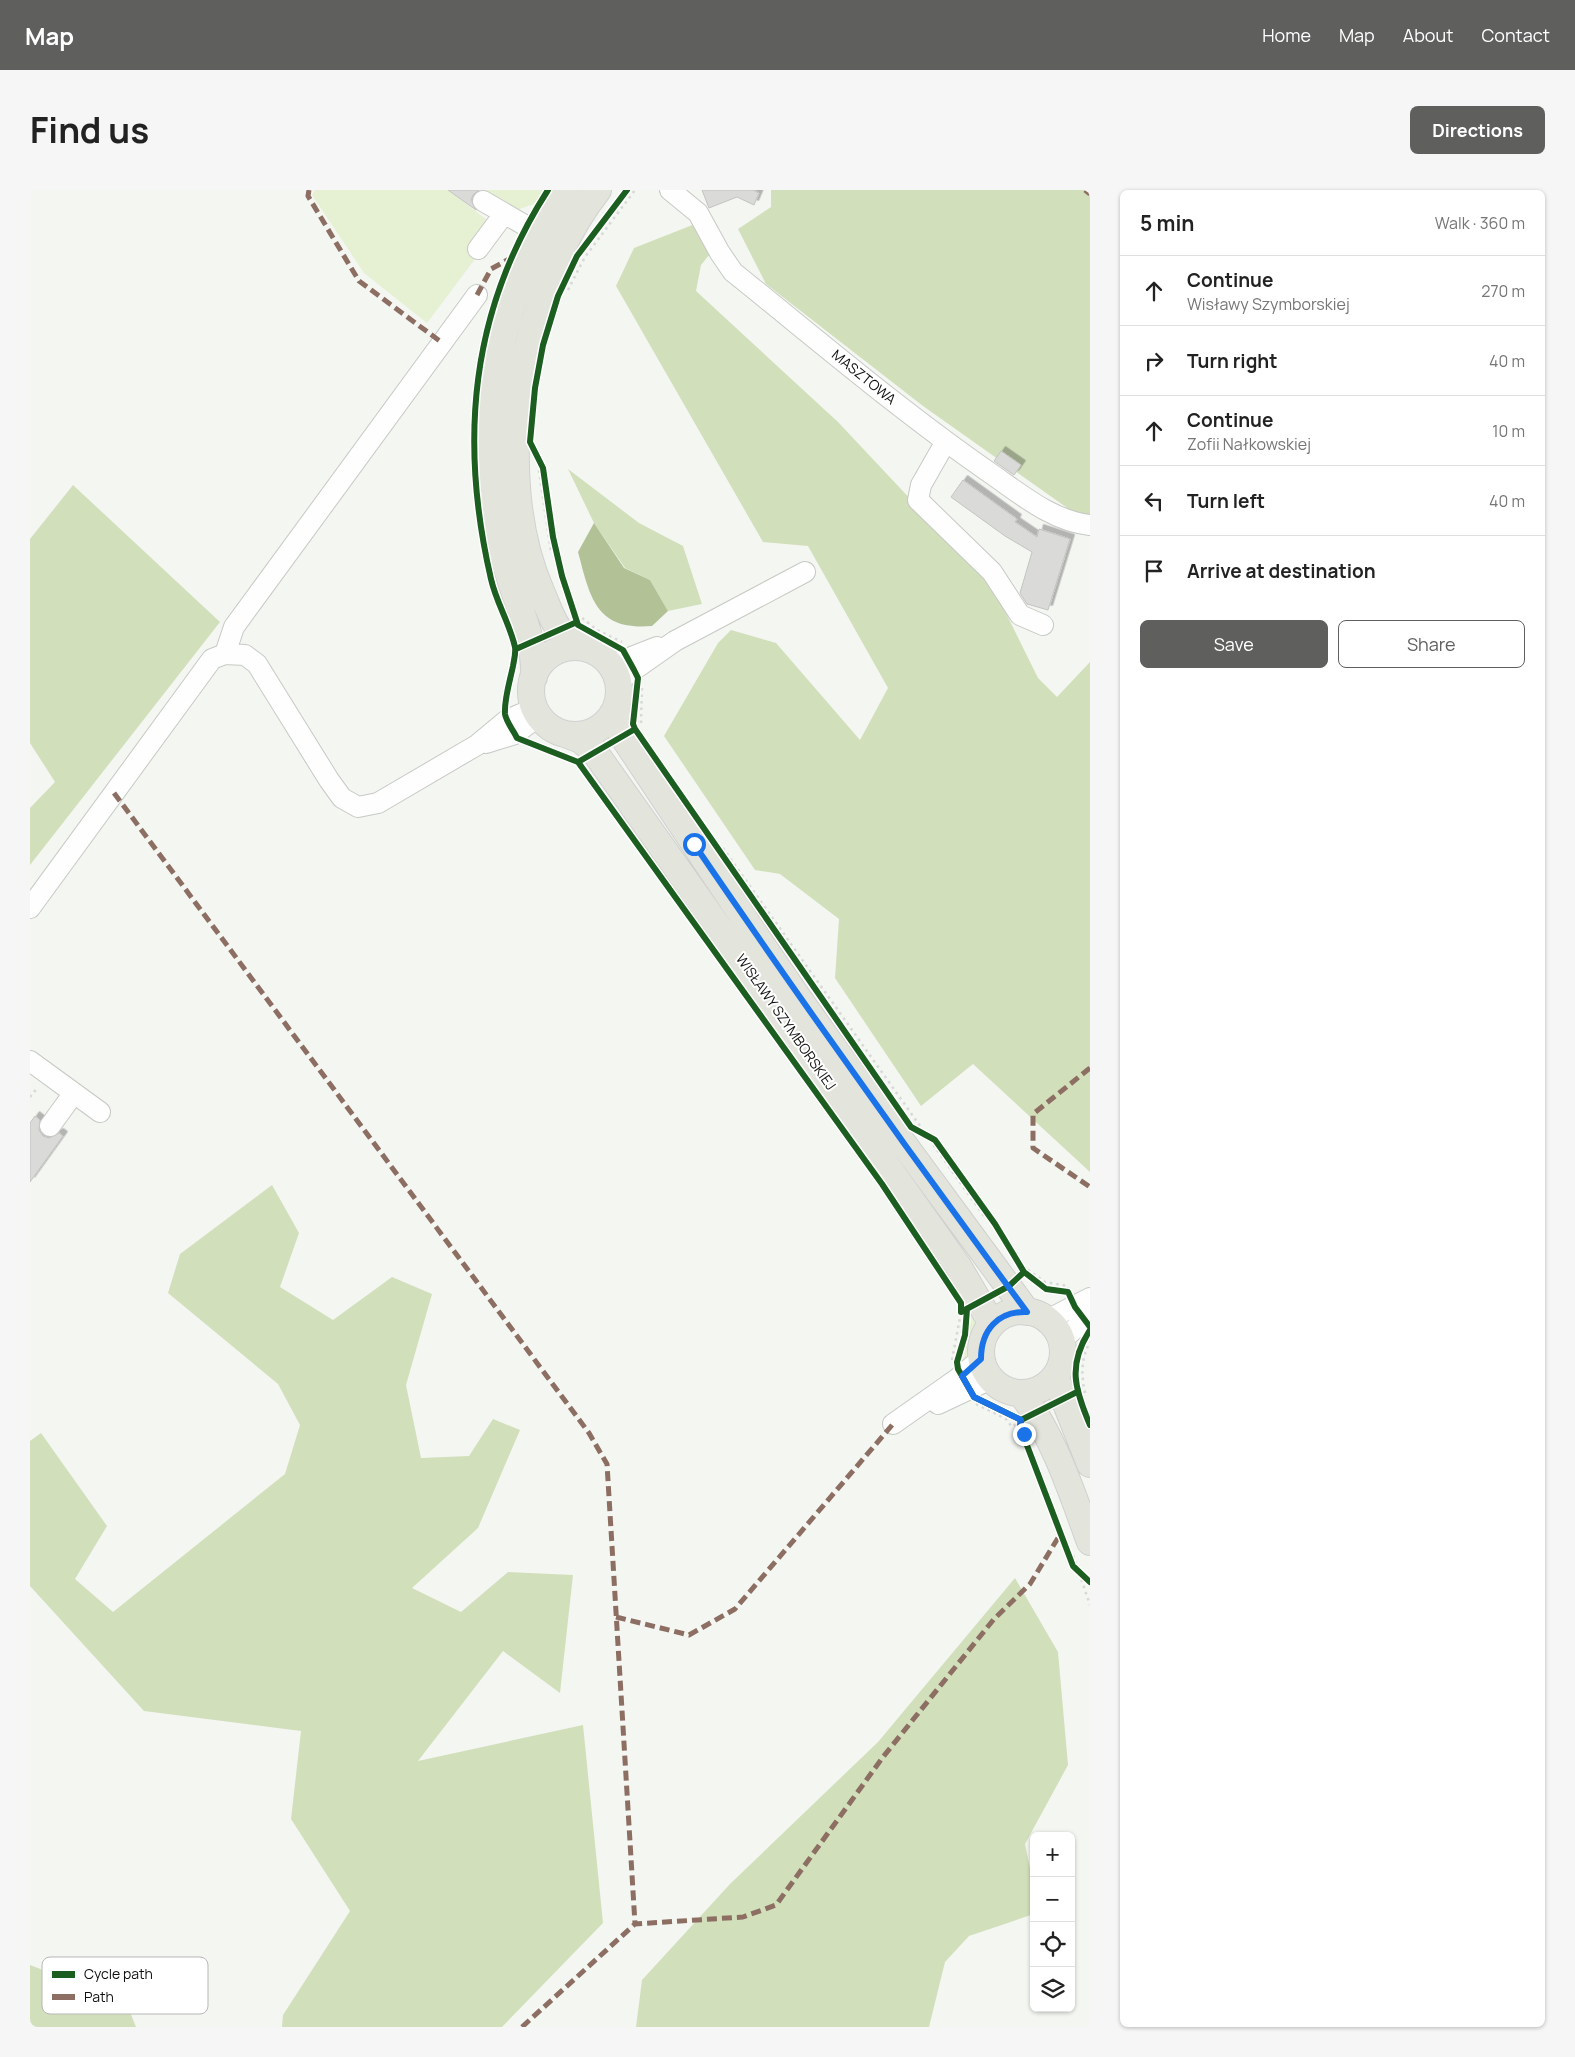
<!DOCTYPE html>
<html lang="en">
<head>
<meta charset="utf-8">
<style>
  body { margin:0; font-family:Manrope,sans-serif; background:#f6f6f6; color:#222 }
  .controls { position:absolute; right:15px; bottom:15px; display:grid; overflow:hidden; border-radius:8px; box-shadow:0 1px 4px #0004 }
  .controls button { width:45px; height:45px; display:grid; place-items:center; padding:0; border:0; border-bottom:1px solid #e0e0e0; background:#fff; color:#222; font:25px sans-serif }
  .stop { position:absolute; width:15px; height:15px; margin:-11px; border:4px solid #1a73e8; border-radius:50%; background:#fff }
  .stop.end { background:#1a73e8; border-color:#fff; box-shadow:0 1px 5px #0008 }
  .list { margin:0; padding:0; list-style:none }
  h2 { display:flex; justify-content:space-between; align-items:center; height:65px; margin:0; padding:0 20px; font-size:21px }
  h2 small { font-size:16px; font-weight:400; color:#767676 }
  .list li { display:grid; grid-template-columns:32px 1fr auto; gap:15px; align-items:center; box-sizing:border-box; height:70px; padding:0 20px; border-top:1px solid #e0e0e0 }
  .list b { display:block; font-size:19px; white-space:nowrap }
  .list p { margin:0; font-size:16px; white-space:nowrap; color:#767676 }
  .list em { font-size:16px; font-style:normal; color:#767676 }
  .actions { display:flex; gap:10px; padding:15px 20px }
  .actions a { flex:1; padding:11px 0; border:1px solid #5f605e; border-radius:8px; text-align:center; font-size:18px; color:#5f605e }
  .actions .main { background:#5f605e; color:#fff }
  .icon { flex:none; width:28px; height:28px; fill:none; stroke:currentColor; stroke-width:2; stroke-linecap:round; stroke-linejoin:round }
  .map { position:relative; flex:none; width:1060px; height:1837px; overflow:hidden; border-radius:8px }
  header { display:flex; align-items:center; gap:30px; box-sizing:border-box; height:70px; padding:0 25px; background:#5f605e; color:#fff }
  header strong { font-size:24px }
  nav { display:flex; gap:28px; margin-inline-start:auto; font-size:18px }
  .intro { display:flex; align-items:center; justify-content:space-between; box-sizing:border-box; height:120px; padding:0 30px }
  h1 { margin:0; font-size:35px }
  .button { padding:12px 22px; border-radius:8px; background:#5f605e; color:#fff; font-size:18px; font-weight:700 }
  main { display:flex; gap:30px; padding:0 30px }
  aside { flex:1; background:#fff; border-radius:8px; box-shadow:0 1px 4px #0004 }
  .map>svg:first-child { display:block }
</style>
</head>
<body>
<header>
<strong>Map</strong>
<nav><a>Home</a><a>Map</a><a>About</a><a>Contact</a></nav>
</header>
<div class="intro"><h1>Find us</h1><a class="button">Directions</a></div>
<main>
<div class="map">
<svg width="1060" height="1837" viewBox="0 0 1060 1837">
  <defs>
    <filter id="shadow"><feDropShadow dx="4.5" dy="-4.5" stdDeviation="0" flood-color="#0004"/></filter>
  </defs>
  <rect width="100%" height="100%" fill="#f4f6f2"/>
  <!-- green -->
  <path fill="#e6f0d3" d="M285 0H428L425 5 457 30 448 65 397 133 334 83 282 5Z
    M453 0H514L504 14 484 21Z
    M945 1122C949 1142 948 1165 930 1177L928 1173 940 1129Z"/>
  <!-- forest -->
  <path fill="#d2dfbb" d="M741 0H1060V334L893 216 736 94 708 39 741 17Z
    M665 34 684 59 671 75 666 101 808 232 963 397 1008 488 1027 507 1060 472V982L943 874 891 916 805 788 809 729 750 684 725 680 634 546 688 453 701 440 746 453 830 550 858 498 778 356 733 352 586 96 604 58Z
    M538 279 609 333 653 356 672 414 638 421 620 390 595 378 564 333Z
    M43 295 190 432 0 675V618L25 592 0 553V349Z
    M242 995 269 1043 250 1097 303 1130 362 1087 402 1104 376 1195 391 1268 439 1266 463 1229 490 1240 448 1338 382 1398 431 1422 478 1382 543 1385 530 1503 473 1461 388 1571 553 1535 573 1733 472 1837H252L253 1825 320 1721 261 1629 271 1541 114 1521 0 1396V1251L11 1243 77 1336 45 1389 83 1422 255 1284 270 1235 248 1194 138 1103 150 1064Z
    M985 1388 1028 1462 1038 1575 995 1654 1004 1697V1724L939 1746 915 1772 899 1837H606L612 1790 700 1694 848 1552Z
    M0 1775 96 1812 106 1837H0Z"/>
  <!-- water -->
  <path fill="#b2c196" d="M564 333 594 378 620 390 638 421 622 436C565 441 560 406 548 362Z"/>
  <!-- building -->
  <path fill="#dadbd8" stroke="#c2c4c0" filter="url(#shadow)" d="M418 0H449L443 5 441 10 446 20Z
    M672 0H723L729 3 724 15 707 7 679 18Z
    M971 261 991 275 984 285 964 271Z
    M933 290 987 329 985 332 1007 347 1009 339 1040 349 1018 420 997 414 990 403 1002 362 975 346 921 307Z
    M5 926 10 930 9 940 13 946 19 948 29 943 33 946 0 992V933Z"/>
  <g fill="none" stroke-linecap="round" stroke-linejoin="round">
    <defs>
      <path id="minor" d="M640 0 668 23 690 63 703 82C789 151 873 223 963 285 993 306 1023 331 1060 335
        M453 11 510 44
        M448 59 474 24
        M915 253 891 295 888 310 962 382 990 425 1013 435
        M195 464 215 465 227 474 299 590 312 608 328 617 348 613 447 555 477 530 505 518
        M581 475 627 457
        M588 491 645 451 775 382
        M456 553 485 544 509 526
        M0 718 182 469 195 464 204 437 447 105
        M0 871 70 922
        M20 936 44 903
        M1017 1130 1060 1108
        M1031 1151 1060 1125
        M908 1214 961 1189
        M863 1234 927 1189 951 1169"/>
      <path id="major" d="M501 501a44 44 0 1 1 88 0a44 44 0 1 1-88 0Z
        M555 458C524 443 524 431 511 401 460 284 490 99 568 0
        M504 487C506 444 482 407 474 366 450 255 459 149 510 45 518 30 529 15 538 0
        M587 514 588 532 592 545C649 631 706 717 764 802 840 910 919 1015 997 1122
        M535 544 551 550 564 561 928 1076 962 1134
        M951 1162a41 41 0 1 1 82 0a41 41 0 1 1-82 0Z
        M1025 1186 1060 1274
        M991 1203C1024 1247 1041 1300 1060 1352"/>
    </defs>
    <!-- minor casing -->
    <use href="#minor" stroke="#c7c9c5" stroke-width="22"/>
    <!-- major casing -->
    <use href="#major" stroke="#d0d1cf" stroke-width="28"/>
    <!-- path -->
    <path stroke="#d8d8d7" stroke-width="2.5" stroke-dasharray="2.5 4" stroke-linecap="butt" d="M538 100 555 67 605 0
      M508 274 521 362
      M548 431 551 427 567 440 592 452
      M611 533 612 496
      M693 658 956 1029
      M0 907 8 897
      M992 1081 997 1079 1015 1092 1038 1096V1101
      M922 1170 931 1122
      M1055 1203C1051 1185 1051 1168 1060 1152
      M946 1214 976 1229 982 1237 988 1232
      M1043 1365 1060 1415"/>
    <!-- minor -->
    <use href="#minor" stroke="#fdfefd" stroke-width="20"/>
    <!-- major -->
    <use href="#major" stroke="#e3e5dd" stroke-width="26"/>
    <!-- quiet -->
    <path stroke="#8d6e63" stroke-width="5" stroke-dasharray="10 5" stroke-linecap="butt" d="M279 0 278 6 329 91 411 152
      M1055 0 1060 4
      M447 105 461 79 481 68
      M84 603 559 1243 577 1274 605 1734
      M1060 878 1003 924V958L1060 997
      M586 1427 659 1445 705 1419 863 1234
      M492 1837 605 1734 713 1727 746 1715 853 1567 964 1429 1000 1394 1031 1343"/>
    <defs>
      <path id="cycleway" d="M518 0C440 121 429 251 461 389 466 412 480 434 485 457 486 463 484 470 483 476 480 491 474 509 475 524 476 532 484 541 487 548L548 572 852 994 931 1113V1122L979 1096 994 1082
        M597 0 547 66 528 106 513 155 505 198 500 252 513 278 523 347 532 386 548 435 593 460 604 480 608 488 603 534 605 539 881 937 905 950 965 1034 994 1082 1016 1099 1038 1102 1045 1117 1060 1137
        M486 459 547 432
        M548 572 605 539
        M937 1119 935 1145 927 1172 928 1179 944 1207 991 1230 990 1237 1043 1376 1060 1392
        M1060 1140C1037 1175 1045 1200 1060 1235
        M991 1230 1047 1202"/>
    </defs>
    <!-- cycleway casing -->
    <use href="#cycleway" stroke="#fff" stroke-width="9"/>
    <!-- cycleway -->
    <use href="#cycleway" stroke="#1b5e20" stroke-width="6"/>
  </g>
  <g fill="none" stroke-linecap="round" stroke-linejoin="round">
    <!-- route -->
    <path stroke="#1a73e8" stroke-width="6" d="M664 654C772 812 883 968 997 1122 968 1121 951 1140 951 1169L932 1186 944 1207 991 1230 990 1238 994 1244"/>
  </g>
  <g text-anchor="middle" stroke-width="4" stroke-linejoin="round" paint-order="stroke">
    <!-- street labels -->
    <g font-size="14" fill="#0f100e" stroke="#fff">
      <text transform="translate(834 187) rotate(39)" y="5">MASZTOWA</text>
      <text transform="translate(756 832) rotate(55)" y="5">WISŁAWY SZYMBORSKIEJ</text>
    </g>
  </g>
  <!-- legend -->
  <rect x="12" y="1767" width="166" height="57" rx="8" fill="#fff" stroke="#b7b7b7" stroke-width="1"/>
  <rect x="22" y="1781" width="23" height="7" fill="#1b5e20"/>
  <rect x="22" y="1804" width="23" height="6" fill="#8d6e63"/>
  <g font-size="14" fill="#0f100e">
    <text x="54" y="1789">Cycle path</text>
    <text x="54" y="1812">Path</text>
  </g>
</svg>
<div class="controls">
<button>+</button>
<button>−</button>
<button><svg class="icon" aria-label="locate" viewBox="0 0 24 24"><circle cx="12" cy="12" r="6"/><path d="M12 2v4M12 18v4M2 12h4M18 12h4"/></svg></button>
<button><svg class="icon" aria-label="layers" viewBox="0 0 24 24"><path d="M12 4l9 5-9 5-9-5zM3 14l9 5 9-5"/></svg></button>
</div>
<div class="stop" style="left:664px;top:654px"></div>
<div class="stop end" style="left:994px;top:1244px"></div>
</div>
<aside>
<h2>5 min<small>Walk · 360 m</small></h2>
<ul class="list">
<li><svg class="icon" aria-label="ahead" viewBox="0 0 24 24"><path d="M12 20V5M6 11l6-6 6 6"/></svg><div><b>Continue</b><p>Wisławy Szymborskiej</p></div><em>270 m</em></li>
<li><svg class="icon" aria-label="right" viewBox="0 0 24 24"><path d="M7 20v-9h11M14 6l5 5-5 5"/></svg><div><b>Turn right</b></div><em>40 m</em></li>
<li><svg class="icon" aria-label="ahead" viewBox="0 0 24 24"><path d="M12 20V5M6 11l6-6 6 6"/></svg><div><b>Continue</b><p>Zofii Nałkowskiej</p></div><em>10 m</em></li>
<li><svg class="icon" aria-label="left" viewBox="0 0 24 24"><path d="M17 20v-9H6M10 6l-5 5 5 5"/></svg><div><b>Turn left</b></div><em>40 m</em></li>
<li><svg class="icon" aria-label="arrive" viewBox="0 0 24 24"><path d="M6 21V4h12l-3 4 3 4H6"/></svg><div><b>Arrive at destination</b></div></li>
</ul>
<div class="actions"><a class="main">Save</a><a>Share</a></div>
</aside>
</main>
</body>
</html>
